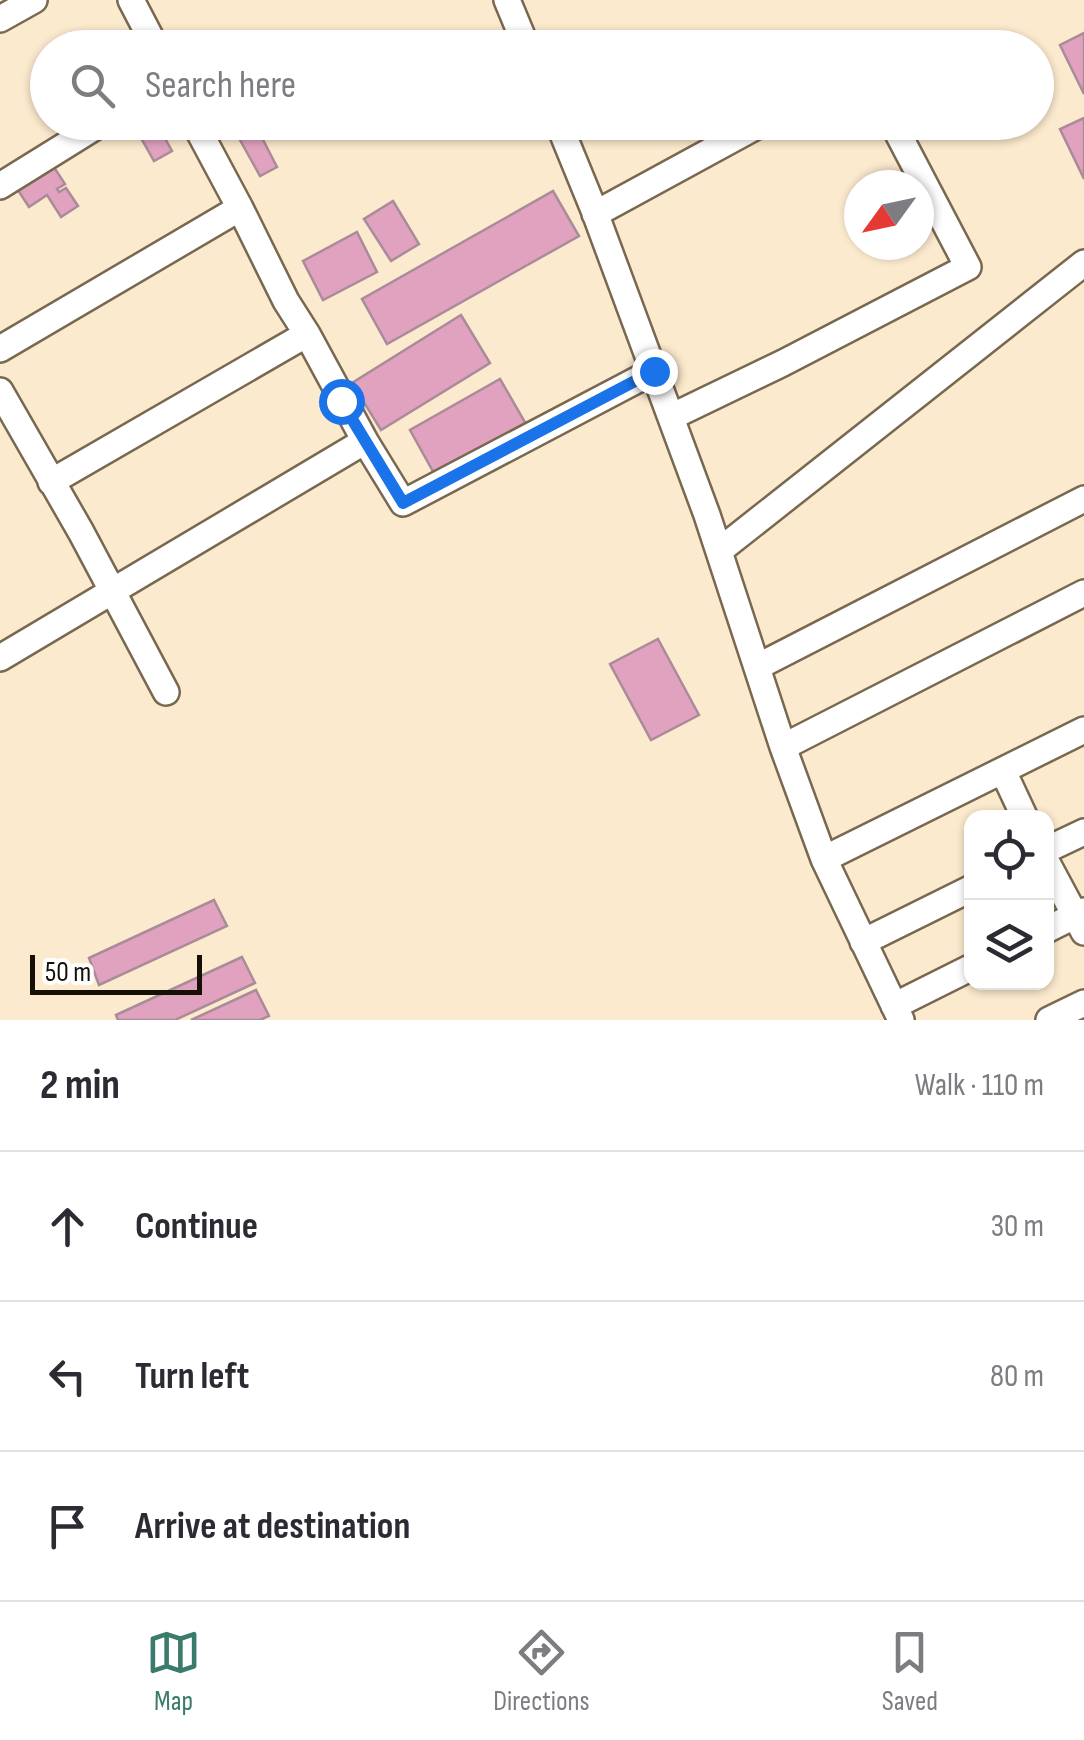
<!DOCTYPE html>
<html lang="en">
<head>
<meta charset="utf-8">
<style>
  body { margin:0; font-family:"Sofia Sans Condensed",sans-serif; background:#f7f7f7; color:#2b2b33 }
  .controls { position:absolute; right:30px; bottom:30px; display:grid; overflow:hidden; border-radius:20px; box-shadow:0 2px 8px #0004 }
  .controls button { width:90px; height:90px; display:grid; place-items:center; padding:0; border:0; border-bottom:2px solid #e1e1e2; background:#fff; color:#2b2b33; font:50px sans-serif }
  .compass { position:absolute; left:844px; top:170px; width:90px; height:90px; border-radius:50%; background:#fff; box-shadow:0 2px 8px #0004; rotate:237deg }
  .scale { position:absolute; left:30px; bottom:25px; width:172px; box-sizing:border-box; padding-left:10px; border:5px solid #150f06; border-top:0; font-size:28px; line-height:35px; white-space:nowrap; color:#150f06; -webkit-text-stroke:8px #fff; paint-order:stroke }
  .stop { position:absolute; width:30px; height:30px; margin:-22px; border:8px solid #1a73e8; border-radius:50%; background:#fff }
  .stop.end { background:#1a73e8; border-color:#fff; box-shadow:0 2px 10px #0008 }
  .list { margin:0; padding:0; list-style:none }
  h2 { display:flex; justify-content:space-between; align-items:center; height:130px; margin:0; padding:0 40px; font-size:42px }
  h2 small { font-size:32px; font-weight:400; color:#7c7c81 }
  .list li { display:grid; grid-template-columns:65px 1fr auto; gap:30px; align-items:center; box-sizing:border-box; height:150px; padding:0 40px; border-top:2px solid #e1e1e2 }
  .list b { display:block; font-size:38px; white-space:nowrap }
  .list em { font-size:32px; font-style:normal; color:#7c7c81 }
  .icon { flex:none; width:55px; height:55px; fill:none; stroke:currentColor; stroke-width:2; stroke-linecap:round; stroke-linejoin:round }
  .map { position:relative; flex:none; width:1084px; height:1020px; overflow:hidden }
  .search { position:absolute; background:#fff; box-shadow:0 2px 8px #0004; left:30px; right:30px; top:30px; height:110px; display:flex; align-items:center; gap:25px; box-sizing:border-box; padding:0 35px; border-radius:55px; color:#7c7c81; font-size:38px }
  .sheet { height:580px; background:#fff }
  nav { display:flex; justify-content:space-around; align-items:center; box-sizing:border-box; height:140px; border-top:2px solid #e1e1e2; background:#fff; font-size:28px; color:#7c7c81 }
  nav a { display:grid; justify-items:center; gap:5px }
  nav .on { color:#3a7b6b }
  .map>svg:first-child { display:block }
</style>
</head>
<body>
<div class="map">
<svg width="1084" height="1020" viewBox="0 0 1084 1020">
  <rect width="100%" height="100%" fill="#fceace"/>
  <!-- building -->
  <path fill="#e1a2bf" stroke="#aa8b99" stroke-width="2.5" d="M1084 33V94L1060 45Z
    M1084 118V179L1060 129Z
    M132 122H156L172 151 154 161Z
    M258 130 277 167 260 176 240 140Z
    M50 161 65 184 57 189 59 192 66 188 78 206 61 217 47 195 29 207 14 184Z
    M553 191 579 236 387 344 362 299Z
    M393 201 419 244 391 261 364 219Z
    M357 232 377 272 323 300 303 261Z
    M461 315 490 363 381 430 352 383Z
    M500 379 526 424 435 475 410 430Z
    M658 639 699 715 651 740 610 664Z
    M214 900 227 926 99 985 89 958Z
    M242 957 255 983 175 1020H118L116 1015Z
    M256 990 269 1016 260 1020H191Z"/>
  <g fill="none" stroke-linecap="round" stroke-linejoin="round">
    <defs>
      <path id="minor" d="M131 0 156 48
        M507 0 527 48
        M0 19 34 0
        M194 122 240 208 286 301 307 334 365 441
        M558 122 594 210 707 515 783 747 824 859 901 1020
        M0 186 103 122
        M595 214 764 122
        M0 349 240 208
        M0 391 81 532 166 692
        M671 417 783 363 968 267 892 122
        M51 482 307 334
        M719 551 1084 263
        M0 658 365 441 403 503 654 371
        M757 667 1084 499
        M783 747 1084 593
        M1003 771 1025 818
        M1046 850 1084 832
        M824 859 1084 730
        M1046 861 1084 932
        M1046 930 1084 911
        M863 942 972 888
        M894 1006 972 967
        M1049 1020 1084 1003"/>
    </defs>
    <!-- minor casing -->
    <use href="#minor" stroke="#786850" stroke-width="30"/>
    <!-- minor -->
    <use href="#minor" stroke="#fff" stroke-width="25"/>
  </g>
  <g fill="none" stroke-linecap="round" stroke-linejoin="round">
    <!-- route -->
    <path stroke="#1a73e8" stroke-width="12" d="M341 401 403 503 654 371"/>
  </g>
</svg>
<div class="controls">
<button><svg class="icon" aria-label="locate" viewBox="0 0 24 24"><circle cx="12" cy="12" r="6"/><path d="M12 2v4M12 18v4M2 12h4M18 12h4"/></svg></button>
<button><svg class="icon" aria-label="layers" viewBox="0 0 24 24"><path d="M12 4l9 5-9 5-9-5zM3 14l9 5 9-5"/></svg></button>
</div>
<svg class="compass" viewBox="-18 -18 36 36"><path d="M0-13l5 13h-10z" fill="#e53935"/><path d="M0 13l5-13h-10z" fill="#7c7c81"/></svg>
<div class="scale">50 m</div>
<div class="stop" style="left:341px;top:401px"></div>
<div class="stop end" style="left:654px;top:371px"></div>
<div class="search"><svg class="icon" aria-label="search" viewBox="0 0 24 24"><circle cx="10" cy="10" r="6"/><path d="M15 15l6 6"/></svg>Search here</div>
</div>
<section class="sheet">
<h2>2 min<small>Walk · 110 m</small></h2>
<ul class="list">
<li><svg class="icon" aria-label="ahead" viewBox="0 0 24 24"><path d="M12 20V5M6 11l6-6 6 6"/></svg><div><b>Continue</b></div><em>30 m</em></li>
<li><svg class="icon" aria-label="left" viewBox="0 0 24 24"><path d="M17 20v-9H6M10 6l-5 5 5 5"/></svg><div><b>Turn left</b></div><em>80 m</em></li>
<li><svg class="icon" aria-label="arrive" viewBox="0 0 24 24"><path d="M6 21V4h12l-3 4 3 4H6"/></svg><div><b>Arrive at destination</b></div></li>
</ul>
</section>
<nav>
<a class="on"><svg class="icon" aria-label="map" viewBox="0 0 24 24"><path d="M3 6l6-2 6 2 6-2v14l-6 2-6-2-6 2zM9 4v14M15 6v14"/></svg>Map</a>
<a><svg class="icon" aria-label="directions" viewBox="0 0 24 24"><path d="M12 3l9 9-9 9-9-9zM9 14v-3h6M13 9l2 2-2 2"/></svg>Directions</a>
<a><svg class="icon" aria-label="saved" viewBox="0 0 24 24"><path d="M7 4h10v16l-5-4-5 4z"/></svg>Saved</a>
</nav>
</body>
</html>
